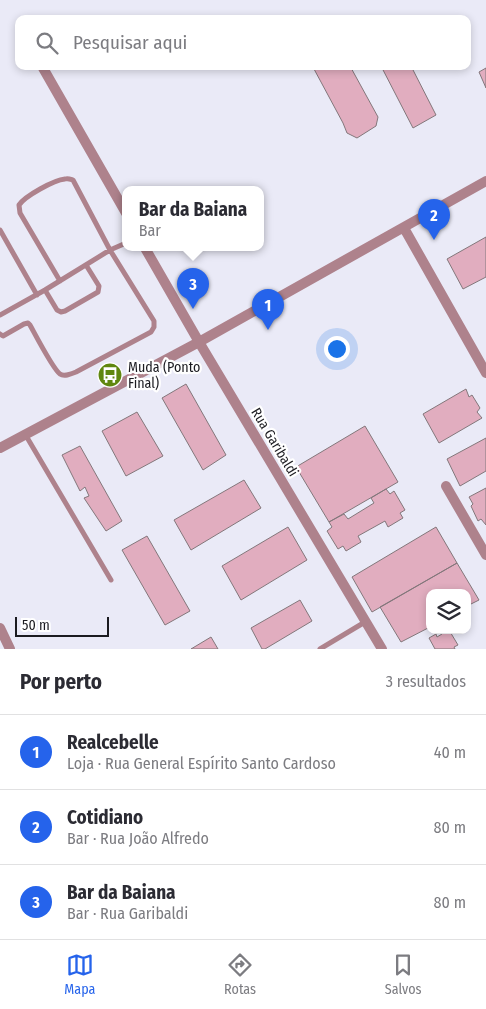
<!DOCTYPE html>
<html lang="pt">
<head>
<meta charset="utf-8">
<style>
  body { margin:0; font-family:"Fira Sans Condensed",sans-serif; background:#f7f7f7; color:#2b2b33 }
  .controls { position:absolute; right:15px; bottom:15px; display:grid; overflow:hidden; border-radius:10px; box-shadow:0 2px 8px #0003 }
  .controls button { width:45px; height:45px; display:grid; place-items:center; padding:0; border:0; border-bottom:1px solid #e1e1e2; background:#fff; color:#2b2b33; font:25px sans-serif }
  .scale { position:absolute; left:15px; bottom:12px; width:94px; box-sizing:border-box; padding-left:5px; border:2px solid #1b1b20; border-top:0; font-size:14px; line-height:18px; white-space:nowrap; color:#1b1b20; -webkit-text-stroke:4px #fff; paint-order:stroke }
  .you { position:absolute; left:336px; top:348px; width:18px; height:18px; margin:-12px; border:4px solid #fff; border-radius:50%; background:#1a73e8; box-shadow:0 0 0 8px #1a73e833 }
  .badge { display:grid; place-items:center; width:32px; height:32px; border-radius:50%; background:#2563eb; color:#fff; font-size:16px; font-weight:700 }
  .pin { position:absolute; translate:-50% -41px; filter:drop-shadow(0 1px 2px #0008) }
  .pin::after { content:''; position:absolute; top:26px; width:18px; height:15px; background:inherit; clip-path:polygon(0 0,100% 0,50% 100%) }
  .popup { position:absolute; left:122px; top:186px; width:142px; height:65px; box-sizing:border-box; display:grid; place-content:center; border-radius:10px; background:#fff; filter:drop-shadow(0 1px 4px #0005); font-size:16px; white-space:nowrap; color:#7c7c81 }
  .popup b { font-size:19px; color:#2b2b33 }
  .popup::after { content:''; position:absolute; left:50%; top:100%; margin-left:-10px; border:10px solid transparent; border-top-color:#fff }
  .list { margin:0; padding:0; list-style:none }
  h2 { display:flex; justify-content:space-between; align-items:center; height:65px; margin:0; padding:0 20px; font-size:21px }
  h2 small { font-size:16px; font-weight:400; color:#7c7c81 }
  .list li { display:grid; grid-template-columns:32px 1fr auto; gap:15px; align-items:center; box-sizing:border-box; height:75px; padding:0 20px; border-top:1px solid #e1e1e2 }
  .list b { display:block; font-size:19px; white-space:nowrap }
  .list p { margin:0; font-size:16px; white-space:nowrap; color:#7c7c81 }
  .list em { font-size:16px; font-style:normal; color:#7c7c81 }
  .icon { flex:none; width:28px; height:28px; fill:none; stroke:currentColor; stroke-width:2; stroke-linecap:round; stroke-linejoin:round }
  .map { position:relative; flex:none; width:486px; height:649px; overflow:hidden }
  .search { position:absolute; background:#fff; box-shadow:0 2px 8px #0003; left:15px; right:15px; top:15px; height:55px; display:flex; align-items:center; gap:12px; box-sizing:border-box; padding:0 18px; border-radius:10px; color:#7c7c81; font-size:19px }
  .sheet { height:290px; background:#fff }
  nav { display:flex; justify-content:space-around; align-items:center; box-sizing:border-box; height:70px; border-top:1px solid #e1e1e2; background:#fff; font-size:14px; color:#7c7c81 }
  nav a { display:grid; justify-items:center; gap:2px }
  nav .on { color:#2563eb }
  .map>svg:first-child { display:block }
</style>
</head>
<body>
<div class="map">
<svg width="486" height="649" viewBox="0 0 486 649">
  <rect width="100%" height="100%" fill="#eaeaf7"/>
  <!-- building -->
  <path fill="#e1adbf" stroke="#83777b" d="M314 66H350L378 117 376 126 357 138 347 133 343 123 314 69Z
    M381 66H411L436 115 413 128Z
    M486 68V88L479 72Z
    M486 237V277L463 289 447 259Z
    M186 384 226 455 203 470 162 398Z
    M466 389 469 397 472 395 480 408 477 412 482 418 439 443 423 414Z
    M137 412 163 456 126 476 102 431Z
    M365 426 398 482 329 522 296 467Z
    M486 438V471L460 486 447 459Z
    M80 446 122 521 106 531 84 498 89 496 85 487 80 491 62 455Z
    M244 480 261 508 191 550 174 520Z
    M486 488V525L481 519 478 521 471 506 473 504 469 497Z
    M386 489 390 494 394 491 405 510 400 513 403 518 388 527 385 521 358 536 361 542 346 551 343 546 338 549 327 531 332 527 329 522 344 514 348 519 374 503 371 498Z
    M288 527 307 560 241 600 222 566Z
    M436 527 457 563 372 612 352 577Z
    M147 536 190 611 165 625 122 550Z
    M457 563 479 600 467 606V593H430V627L401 642 380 607Z
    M300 600 312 621 265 649H262L251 628Z
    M441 630H449L458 645 454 647 455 649H435L429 638 436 634 437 637 442 634Z
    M211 637 218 649H191Z"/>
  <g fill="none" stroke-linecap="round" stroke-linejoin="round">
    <!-- service -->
    <path stroke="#ae828c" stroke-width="5" d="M0 230 37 295
      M45 290 57 310 61 312 65 311 98 292 99 286 86 265
      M0 315 45 290 110 250 126 243
      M0 334 3 336 24 324 28 323 30 325C35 334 53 369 60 374 64 377 71 374 76 372L151 332 154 327V321L110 250 73 180C70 179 68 178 65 179 54 180 25 196 19 205L20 213 60 281
      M25 434 111 580
      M320 649 365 622"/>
    <!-- minor -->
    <path stroke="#ae828c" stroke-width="10" d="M43 68 126 213
      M404 228 486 373
      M145 248 199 342 382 649
      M0 448 199 342 486 181
      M446 486 486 555
      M0 628 10 649"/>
  </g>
  <!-- icons -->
  <defs>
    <symbol id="bus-disc" viewBox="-11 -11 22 22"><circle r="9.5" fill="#5f870f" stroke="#fff"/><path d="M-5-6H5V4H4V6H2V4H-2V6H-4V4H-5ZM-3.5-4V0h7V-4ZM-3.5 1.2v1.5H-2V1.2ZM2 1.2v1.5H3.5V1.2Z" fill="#fff"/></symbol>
  </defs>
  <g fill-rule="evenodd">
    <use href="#bus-disc" x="96" y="361" width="28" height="28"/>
  </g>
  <g text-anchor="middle" stroke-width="4.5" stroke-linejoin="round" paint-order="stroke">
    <!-- poi labels -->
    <g font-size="14" fill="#1b1b20" stroke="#fff" text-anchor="start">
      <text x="128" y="372">Muda (Ponto<tspan x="128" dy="16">Final)</tspan></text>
    </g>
    <!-- street labels -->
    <g font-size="14" fill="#1b1b20" stroke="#fff">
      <text transform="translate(275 442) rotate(59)" y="5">Rua Garibaldi</text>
    </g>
  </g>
</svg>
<div class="controls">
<button><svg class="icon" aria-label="layers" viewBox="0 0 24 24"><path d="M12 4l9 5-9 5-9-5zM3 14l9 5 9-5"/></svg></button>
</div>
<div class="scale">50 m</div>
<div class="you"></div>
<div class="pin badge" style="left:268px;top:330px">1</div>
<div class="pin badge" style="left:434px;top:240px">2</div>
<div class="pin badge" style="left:193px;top:309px">3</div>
<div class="popup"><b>Bar da Baiana</b>Bar</div>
<div class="search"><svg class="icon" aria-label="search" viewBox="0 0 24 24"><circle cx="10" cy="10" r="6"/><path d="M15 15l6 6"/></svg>Pesquisar aqui</div>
</div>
<section class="sheet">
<h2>Por perto<small>3 resultados</small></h2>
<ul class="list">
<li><span class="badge">1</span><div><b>Realcebelle</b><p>Loja · Rua General Espírito Santo Cardoso</p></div><em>40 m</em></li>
<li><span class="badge">2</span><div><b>Cotidiano</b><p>Bar · Rua João Alfredo</p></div><em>80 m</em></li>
<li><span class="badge">3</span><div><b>Bar da Baiana</b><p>Bar · Rua Garibaldi</p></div><em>80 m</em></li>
</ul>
</section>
<nav>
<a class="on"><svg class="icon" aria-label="map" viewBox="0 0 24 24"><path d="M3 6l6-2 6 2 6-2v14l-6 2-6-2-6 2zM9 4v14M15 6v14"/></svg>Mapa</a>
<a><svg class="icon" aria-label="directions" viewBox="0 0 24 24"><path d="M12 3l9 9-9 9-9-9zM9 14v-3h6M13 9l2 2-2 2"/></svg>Rotas</a>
<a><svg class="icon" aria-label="saved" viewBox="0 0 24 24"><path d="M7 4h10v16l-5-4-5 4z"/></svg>Salvos</a>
</nav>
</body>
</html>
